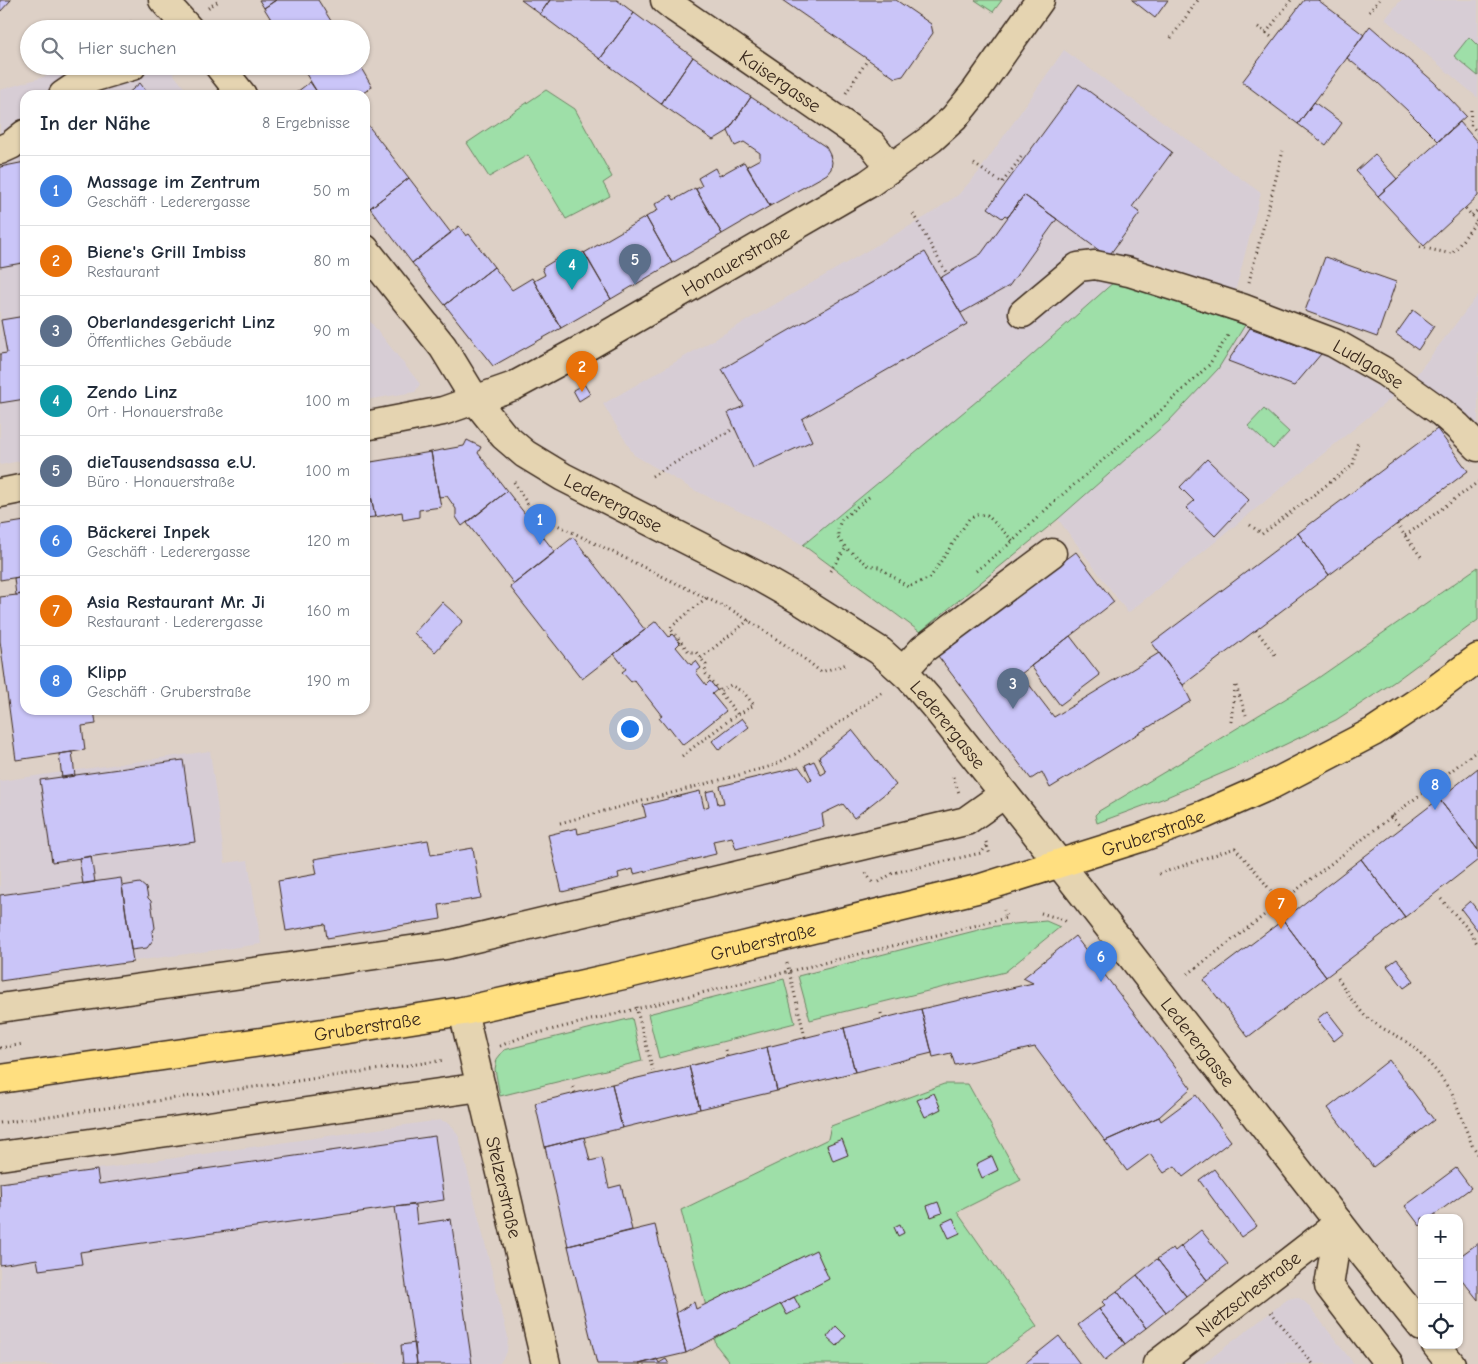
<!DOCTYPE html>
<html lang="de">
<head>
<meta charset="utf-8">
<style>
  body { margin:0; font-family:"Comic Neue",sans-serif; background:#f6f6f7; color:#1f2937 }
  .controls { position:absolute; right:15px; bottom:15px; display:grid; overflow:hidden; border-radius:10px; box-shadow:0 1px 4px #0004 }
  .controls button { width:45px; height:45px; display:grid; place-items:center; padding:0; border:0; border-bottom:1px solid #e0e1e3; background:#fff; color:#1f2937; font:25px sans-serif }
  .you { position:absolute; left:629px; top:728px; width:18px; height:18px; margin:-12px; border:4px solid #fff; border-radius:50%; background:#1a73e8; box-shadow:0 0 0 8px #1a73e833 }
  .badge { display:grid; place-items:center; width:32px; height:32px; border-radius:50%; background:#0f766e; color:#fff; font-size:16px; font-weight:700 }
  .pin { position:absolute; translate:-50% -41px; filter:drop-shadow(0 1px 2px #0008) }
  .pin::after { content:''; position:absolute; top:26px; width:18px; height:15px; background:inherit; clip-path:polygon(0 0,100% 0,50% 100%) }
  .list { margin:0; padding:0; list-style:none }
  h2 { display:flex; justify-content:space-between; align-items:center; height:65px; margin:0; padding:0 20px; font-size:21px }
  h2 small { font-size:16px; font-weight:400; color:#747a83 }
  .list li { display:grid; grid-template-columns:32px 1fr auto; gap:15px; align-items:center; box-sizing:border-box; height:70px; padding:0 20px; border-top:1px solid #e0e1e3 }
  .list b { display:block; font-size:19px; white-space:nowrap }
  .list p { margin:0; font-size:16px; white-space:nowrap; color:#747a83 }
  .list em { font-size:16px; font-style:normal; color:#747a83 }
  .icon { flex:none; width:28px; height:28px; fill:none; stroke:currentColor; stroke-width:2; stroke-linecap:round; stroke-linejoin:round }
  .map { position:relative; flex:none; width:1478px; height:1364px; overflow:hidden }
  .search { position:absolute; background:#fff; box-shadow:0 1px 4px #0004; left:20px; top:20px; width:350px; height:55px; display:flex; align-items:center; gap:12px; box-sizing:border-box; padding:0 18px; border-radius:28px; color:#747a83; font-size:19px }
  .panel { position:absolute; background:#fff; box-shadow:0 1px 4px #0004; left:20px; top:90px; width:350px; height:625px; border-radius:15px }
  .map>svg:first-child { display:block }
</style>
</head>
<body>
<div class="map">
<svg width="1478" height="1364" viewBox="0 0 1478 1364">
  <rect width="100%" height="100%" fill="#ddd0c6"/>
  <filter id="ink" filterUnits="userSpaceOnUse"><feTurbulence type="fractalNoise" baseFrequency=".02" numOctaves="2"/><feDisplacementMap in="SourceGraphic" scale="10" xChannelSelector="R" yChannelSelector="G"/><feConvolveMatrix kernelMatrix="1 2 1 2 8 2 1 2 1" color-interpolation-filters="sRGB"/></filter>
  <g filter="url(#ink)">
    <!-- built -->
    <path fill="#d7cdd5" d="M1401 0H1478V98L1385 19Z
      M1064 50 1261 193 1228 319 1115 281 1024 362 803 545 764 523 694 490 634 455 603 404 927 216 958 195 978 173Z
      M80 66H167L190 95H25V460L0 465V90Z
      M1478 295V429L1413 379Z
      M365 315 420 384 415 392 365 400Z
      M1245 325 1322 354 1394 396 1128 613 1058 519 1169 421 1218 369Z
      M210 751 225 863 248 860 261 944 0 979V781Z
      M440 1120 446 1122 453 1127 459 1137 508 1337 507 1352 499 1364H0V1183Z
      M1296 1297 1303 1300 1309 1306 1354 1364H1203L1288 1299Z"/>
    <!-- green -->
    <path fill="#9edfa8" stroke="#6c8463" d="M975 0H1002L993 12Z
      M1469 37 1478 46V76L1454 56Z
      M546 90 575 109 612 177 603 183 610 196 566 219 528 155 489 177 467 143Z
      M1115 281 1245 325 1218 369 1169 421 1058 519 920 632 803 545 1024 362Z
      M1264 409 1289 432 1273 449 1248 426Z
      M1478 567V620L1394 682 1336 720 1253 760 1162 799 1097 823 1095 815 1099 811 1198 752 1308 685Z
      M1046 921 1060 927 1005 972 810 1020 798 976 990 927 1004 925Z
      M784 979 795 1023 659 1058 648 1014Z
      M632 1018 642 1061 500 1096 495 1069 497 1059 504 1050Z
      M944 1084H968L1021 1180 957 1212 1037 1326 987 1364H731L716 1345 681 1210 828 1139 831 1126Z"/>
    <!-- building -->
    <path fill="#cac5f8" stroke="#3b2a1e" d="M0 0H11L0 12Z
      M259 0H276L264 8Z
      M276 0H318L336 29H277L264 8Z
      M521 0H550L540 14Z
      M550 0H617L634 13 600 59 540 14Z
      M782 0H896L931 24 933 33 903 76 895 78Z
      M1132 0H1168L1155 18Z
      M1304 0H1318L1364 35 1298 124 1242 82Z
      M634 13 693 57 661 104 600 59Z
      M1370 26 1434 82 1466 116 1438 141 1408 111 1377 82 1347 58Z
      M693 57 751 97 728 131 713 140 661 104Z
      M301 66H360L372 87 360 95H319Z
      M310 82 319 95H293Z
      M140 83 149 95H126Z
      M1079 84 1172 152 1132 207 1140 213 1108 257 1024 195 1008 217 1005 215 1002 218 988 208Z
      M751 97 826 147 830 155 832 162 831 169 827 174 822 177 770 206 747 166 760 159V153L744 142 735 146 728 131Z
      M1314 102 1342 123 1326 145 1298 124Z
      M1460 122 1478 143V196L1424 246 1378 196Z
      M367 124 409 178 370 208 365 201V126Z
      M1375 154 1397 179 1378 196 1356 171Z
      M25 162V280L22 263 0 267V167Z
      M744 162 770 206 722 234 696 189 702 186 698 178 715 168 719 176Z
      M409 178 451 233 412 263 370 208Z
      M695 188 722 234 672 263 646 217 658 210 655 204 671 195 674 200Z
      M1024 195 1057 219 1009 286 961 313 940 278 981 254Z
      M646 217 672 263 611 299 584 253Z
      M459 226 466 236 469 234 494 267 445 305 412 263Z
      M584 252 611 299 561 328 534 281 545 275 542 268 560 257 564 264Z
      M925 252 967 324 802 419 812 441 753 468 728 413 744 406 722 369Z
      M1325 257 1396 282 1377 337 1305 311Z
      M494 267 512 290 532 278 561 328 493 366 445 305Z
      M1413 310 1434 326 1418 350 1396 334Z
      M25 316V399L0 403V354L7 353 1 320Z
      M1250 328 1321 354 1294 386 1228 361Z
      M584 384 590 394 579 401 573 390Z
      M1437 429 1468 471 1329 575 1298 533Z
      M467 440 481 447 478 453 507 491 462 526 456 517V509L447 496 439 497 431 452 464 446Z
      M431 452 441 507 419 510V517L403 520 402 512 375 517 365 463Z
      M1207 459 1249 500 1215 536 1186 508 1194 501 1180 487Z
      M365 464 375 517 365 518Z
      M507 491 555 552 514 584 467 523Z
      M25 521V576L0 580V525Z
      M1298 533 1329 575 1183 685 1152 643Z
      M573 537 645 630 582 679 510 587Z
      M1076 552 1114 602 1021 674 1054 717 1159 653 1183 685 1191 701 1050 788 1042 772 1031 779 938 656Z
      M24 576 25 593 16 595 14 578Z
      M25 594V710H94L96 724 82 726 85 750 16 760 0 641V597Z
      M442 602 463 621 435 652 414 633Z
      M656 621 669 637 672 634 680 643 676 647 691 665 696 661 701 668 696 672 706 685 710 681 717 690 712 694 726 711 683 745 669 727 667 728 659 718 662 716 634 680 631 682 622 672 626 669 614 654Z
      M1070 636 1100 675 1060 705 1031 666Z
      M742 718 749 727 719 750 712 741Z
      M852 730 896 785 854 818 843 804 822 814 824 827 736 849 732 837 713 841 716 854 634 874 633 869 618 873 619 878 562 892 548 835 577 828 578 834 646 817 643 805 700 791 704 808 709 806 706 792 715 790 718 804 724 803 720 786 799 767 809 781 812 780 805 765 814 761 821 775 826 772 819 757Z
      M72 752 75 776 62 778 59 754Z
      M183 760 195 842 52 862 40 780Z
      M1478 768V850L1439 799Z
      M1439 799 1478 850V860L1405 917 1361 859Z
      M428 840 431 855 473 848 481 898 439 905 441 919 327 938 325 924 286 931 278 881 317 874 314 859Z
      M91 856 95 882 83 884 79 858Z
      M1361 859 1405 917 1326 977 1283 920Z
      M121 878 133 962 0 981V895Z
      M140 883 146 888 148 898 151 901 155 928 152 932 153 940 147 948 131 950 122 886Z
      M1470 901 1478 911V931L1461 909Z
      M1283 920 1326 977 1248 1037 1204 980Z
      M1075 936 1191 1088 1159 1117 1105 1141 1035 1047 955 1065 951 1053 933 1057 921 1009 1033 983 1023 978Z
      M1397 959 1414 981 1404 988 1387 966Z
      M921 1009 932 1053 855 1072 844 1028Z
      M1327 1011 1344 1033 1334 1041 1317 1019Z
      M844 1028 855 1072 777 1091 767 1047Z
      M767 1047 777 1091 700 1109 689 1066Z
      M1389 1060 1434 1120 1373 1167 1328 1108Z
      M689 1066 700 1109 622 1128 612 1084Z
      M612 1084 622 1128 545 1147 535 1103Z
      M934 1093 941 1109 925 1117 917 1100Z
      M1196 1095 1231 1141 1183 1177 1175 1166 1164 1173 1150 1154 1127 1171 1105 1141 1159 1117 1161 1121Z
      M435 1136 444 1200 80 1252 82 1264 39 1270 37 1259 0 1265V1211L1 1210 0 1183 97 1170 99 1184Z
      M584 1137 590 1161 602 1158 609 1188 621 1185 632 1230 568 1246 545 1147Z
      M842 1139 848 1155 833 1161 827 1145Z
      M992 1156 998 1170 982 1178 976 1164Z
      M1456 1168 1471 1188 1430 1218H1422V1224L1420 1226 1405 1206Z
      M1214 1169 1257 1226 1241 1237 1199 1180Z
      M938 1202 942 1213 931 1217 927 1206Z
      M415 1205 417 1224 451 1219 472 1364H417L395 1207Z
      M953 1218 960 1233 949 1238 942 1223Z
      M900 1224 904 1233 898 1236 894 1227Z
      M655 1225 686 1353 639 1364H597L568 1246Z
      M1201 1230 1228 1264 1207 1280 1181 1246Z
      M1478 1243V1300L1459 1276V1257Z
      M1181 1246 1207 1280 1186 1296 1157 1259 1173 1248 1175 1251Z
      M816 1250 829 1279 686 1353 676 1313 694 1302 696 1309Z
      M1157 1259 1186 1296 1166 1312 1137 1275Z
      M1137 1275 1166 1312 1146 1328 1117 1291Z
      M1117 1291 1146 1328 1125 1344 1099 1309 1105 1305 1102 1302Z
      M794 1297 800 1308 787 1315 781 1304Z
      M1099 1309 1125 1344 1105 1360 1078 1325Z
      M836 1326 846 1336 837 1346 827 1337Z
      M1059 1336 1080 1364H1024Z
      M415 1343 417 1364H403L401 1345Z
      M657 1359 659 1363 666 1359 669 1364H639Z"/>
    <g fill="none" stroke-linecap="round" stroke-linejoin="round">
      <defs>
        <g id="minor">
          <path d="M163 0 189 29"/>
          <path id="s1" d="M665 0 675 8 872 144 891 168"/>
          <path d="M219 66 242 95"/>
          <path d="M63 95 85 80 132 66"/>
          <path d="M0 150 11 145 25 134"/>
          <path id="s2" d="M365 249 443 347 476 401 504 436 525 454 563 477 754 574 798 599 880 651 910 678 936 708 1034 831 1364 1255 1422 1327"/>
          <path id="s3" d="M1023 313 1078 267 1095 265 1129 272 1242 308 1334 343 1385 372 1441 412 1457 426 1478 447"/>
          <path id="s4" d="M365 426 443 411 514 386 586 347 868 184 931 139 954 118 975 92 1040 0"/>
          <path d="M0 493 25 488"/>
          <path d="M903 671 923 649 1052 553"/>
          <path d="M0 1008 446 945 966 821 1004 794"/>
          <path id="s5" d="M463 1011 546 1364"/>
          <path d="M0 1156 481 1087"/>
          <path d="M1339 1223 1329 1286 1389 1364"/>
          <path d="M1436 1345 1451 1364"/>
          <path id="s6" d="M1157 1364 1339 1223"/>
        </g>
        <g id="major">
          <path id="s7" d="M0 1079 297 1037 463 1011 628 974 981 888 1140 838 1203 815 1271 785 1373 732 1427 696 1478 658"/>
        </g>
      </defs>
      <!-- minor casing -->
      <use href="#minor" stroke="#3b2a1e" stroke-width="31"/>
      <!-- major casing -->
      <use href="#major" stroke="#3b2a1e" stroke-width="31"/>
      <!-- path -->
      <path stroke="#3b2a1e" stroke-width="3" stroke-dasharray="1 4" stroke-linecap="butt" d="M208 8 220 0
        M1369 12 1379 0
        M1258 27 1266 33 1291 0
        M118 29 127 26 134 20
        M1266 33 1274 39
        M1171 38 1198 0
        M846 93 868 59
        M1471 110 1470 124 1478 133
        M974 164 1002 183 1022 156
        M913 214 947 274
        M1472 215 1478 210
        M1420 247 1452 254 1477 221 1465 208
        M1249 282 1283 151
        M652 476 735 428
        M514 482 533 513 735 612C765 631 794 650 821 672L847 664
        M869 497 841 520 838 529V538L846 548 868 565 879 567 908 587 930 578 969 519 977 515H987L1013 541
        M1397 524 1405 536 1478 482
        M1250 525 1262 534 1353 465 1358 441
        M1405 536 1422 558
        M830 571 846 548
        M976 571 1013 541 1055 501 1157 414 1209 365 1229 334
        M706 598 670 628 689 652H696L706 665 705 673 738 715
        M1256 630 1276 656
        M701 658 749 620
        M1236 686 1246 715
        M1231 722 1235 683
        M682 756 732 718 738 715 754 705 744 693 731 685 719 691
        M953 777 959 793
        M1391 816 1401 827
        M560 823 772 766 795 754 882 692
        M986 842 990 855
        M866 873 874 885
        M1159 874 1235 848 1257 873 1280 903
        M879 882 893 873 981 853 987 846
        M1441 899 1469 930 1478 945
        M1273 908 1283 920
        M1041 913 1064 920 1068 923
        M787 963 805 1037
        M1188 974 1478 750
        M1338 978 1351 999 1365 1016 1382 1028 1403 1039 1418 1051 1437 1072 1452 1093 1472 1145 1478 1154
        M636 1007 654 1074
        M881 1013 882 1019
        M500 1046 522 1037 1006 918 1004 910
        M0 1048 23 1044
        M725 1050 727 1056
        M573 1087 575 1093
        M0 1123 445 1060
        M1271 1312 1313 1364"/>
      <!-- minor -->
      <use href="#minor" stroke="#e5d4b1" stroke-width="28"/>
      <!-- major -->
      <use href="#major" stroke="#ffdf80" stroke-width="28"/>
    </g>
  </g>
  <g text-anchor="middle" stroke-width="4" stroke-linejoin="round" paint-order="stroke">
    <!-- street labels -->
    <g font-size="19" fill="#3b2a1e" stroke="#e5d4b1">
      <text dy="7" stroke="none"><textPath href="#s1" startOffset="141">Kaisergasse</textPath></text>
      <text dy="7" stroke="none"><textPath href="#s4" startOffset="409">Honauerstraße</textPath></text>
      <text dy="7" stroke="none"><textPath href="#s3" startOffset="381">Ludlgasse</textPath></text>
      <text dy="7" stroke="none"><textPath href="#s2" startOffset="362">Lederergasse</textPath></text>
      <text dy="7" stroke="none"><textPath href="#s2" startOffset="768">Lederergasse</textPath></text>
      <text dy="7" stroke="none"><textPath href="#s7" startOffset="1181">Gruberstraße</textPath></text>
      <text dy="7" stroke="none"><textPath href="#s7" startOffset="776">Gruberstraße</textPath></text>
      <text dy="7" stroke="none"><textPath href="#s7" startOffset="371">Gruberstraße</textPath></text>
      <text dy="7" stroke="none"><textPath href="#s2" startOffset="1172">Lederergasse</textPath></text>
      <text dy="7" stroke="none"><textPath href="#s5" startOffset="181">Stelzerstraße</textPath></text>
      <text dy="7" stroke="none"><textPath href="#s6" startOffset="115">Nietzschestraße</textPath></text>
    </g>
  </g>
</svg>
<div class="controls">
<button>+</button>
<button>−</button>
<button><svg class="icon" aria-label="locate" viewBox="0 0 24 24"><circle cx="12" cy="12" r="6"/><path d="M12 2v4M12 18v4M2 12h4M18 12h4"/></svg></button>
</div>
<div class="you"></div>
<div class="pin badge" style="left:540px;top:545px;background:#3f7fe0">1</div>
<div class="pin badge" style="left:582px;top:392px;background:#e8710a">2</div>
<div class="pin badge" style="left:1013px;top:709px;background:#5c6f8a">3</div>
<div class="pin badge" style="left:572px;top:290px;background:#0f9aa8">4</div>
<div class="pin badge" style="left:635px;top:285px;background:#5c6f8a">5</div>
<div class="pin badge" style="left:1101px;top:982px;background:#3f7fe0">6</div>
<div class="pin badge" style="left:1281px;top:929px;background:#e8710a">7</div>
<div class="pin badge" style="left:1435px;top:810px;background:#3f7fe0">8</div>
<div class="search"><svg class="icon" aria-label="search" viewBox="0 0 24 24"><circle cx="10" cy="10" r="6"/><path d="M15 15l6 6"/></svg>Hier suchen</div>
<section class="panel">
<h2>In der Nähe<small>8 Ergebnisse</small></h2>
<ul class="list">
<li><span class="badge" style="background:#3f7fe0">1</span><div><b>Massage im Zentrum</b><p>Geschäft · Lederergasse</p></div><em>50 m</em></li>
<li><span class="badge" style="background:#e8710a">2</span><div><b>Biene's Grill Imbiss</b><p>Restaurant</p></div><em>80 m</em></li>
<li><span class="badge" style="background:#5c6f8a">3</span><div><b>Oberlandesgericht Linz</b><p>Öffentliches Gebäude</p></div><em>90 m</em></li>
<li><span class="badge" style="background:#0f9aa8">4</span><div><b>Zendo Linz</b><p>Ort · Honauerstraße</p></div><em>100 m</em></li>
<li><span class="badge" style="background:#5c6f8a">5</span><div><b>dieTausendsassa e.U.</b><p>Büro · Honauerstraße</p></div><em>100 m</em></li>
<li><span class="badge" style="background:#3f7fe0">6</span><div><b>Bäckerei Inpek</b><p>Geschäft · Lederergasse</p></div><em>120 m</em></li>
<li><span class="badge" style="background:#e8710a">7</span><div><b>Asia Restaurant Mr. Ji</b><p>Restaurant · Lederergasse</p></div><em>160 m</em></li>
<li><span class="badge" style="background:#3f7fe0">8</span><div><b>Klipp</b><p>Geschäft · Gruberstraße</p></div><em>190 m</em></li>
</ul>
</section>
</div>
</body>
</html>
